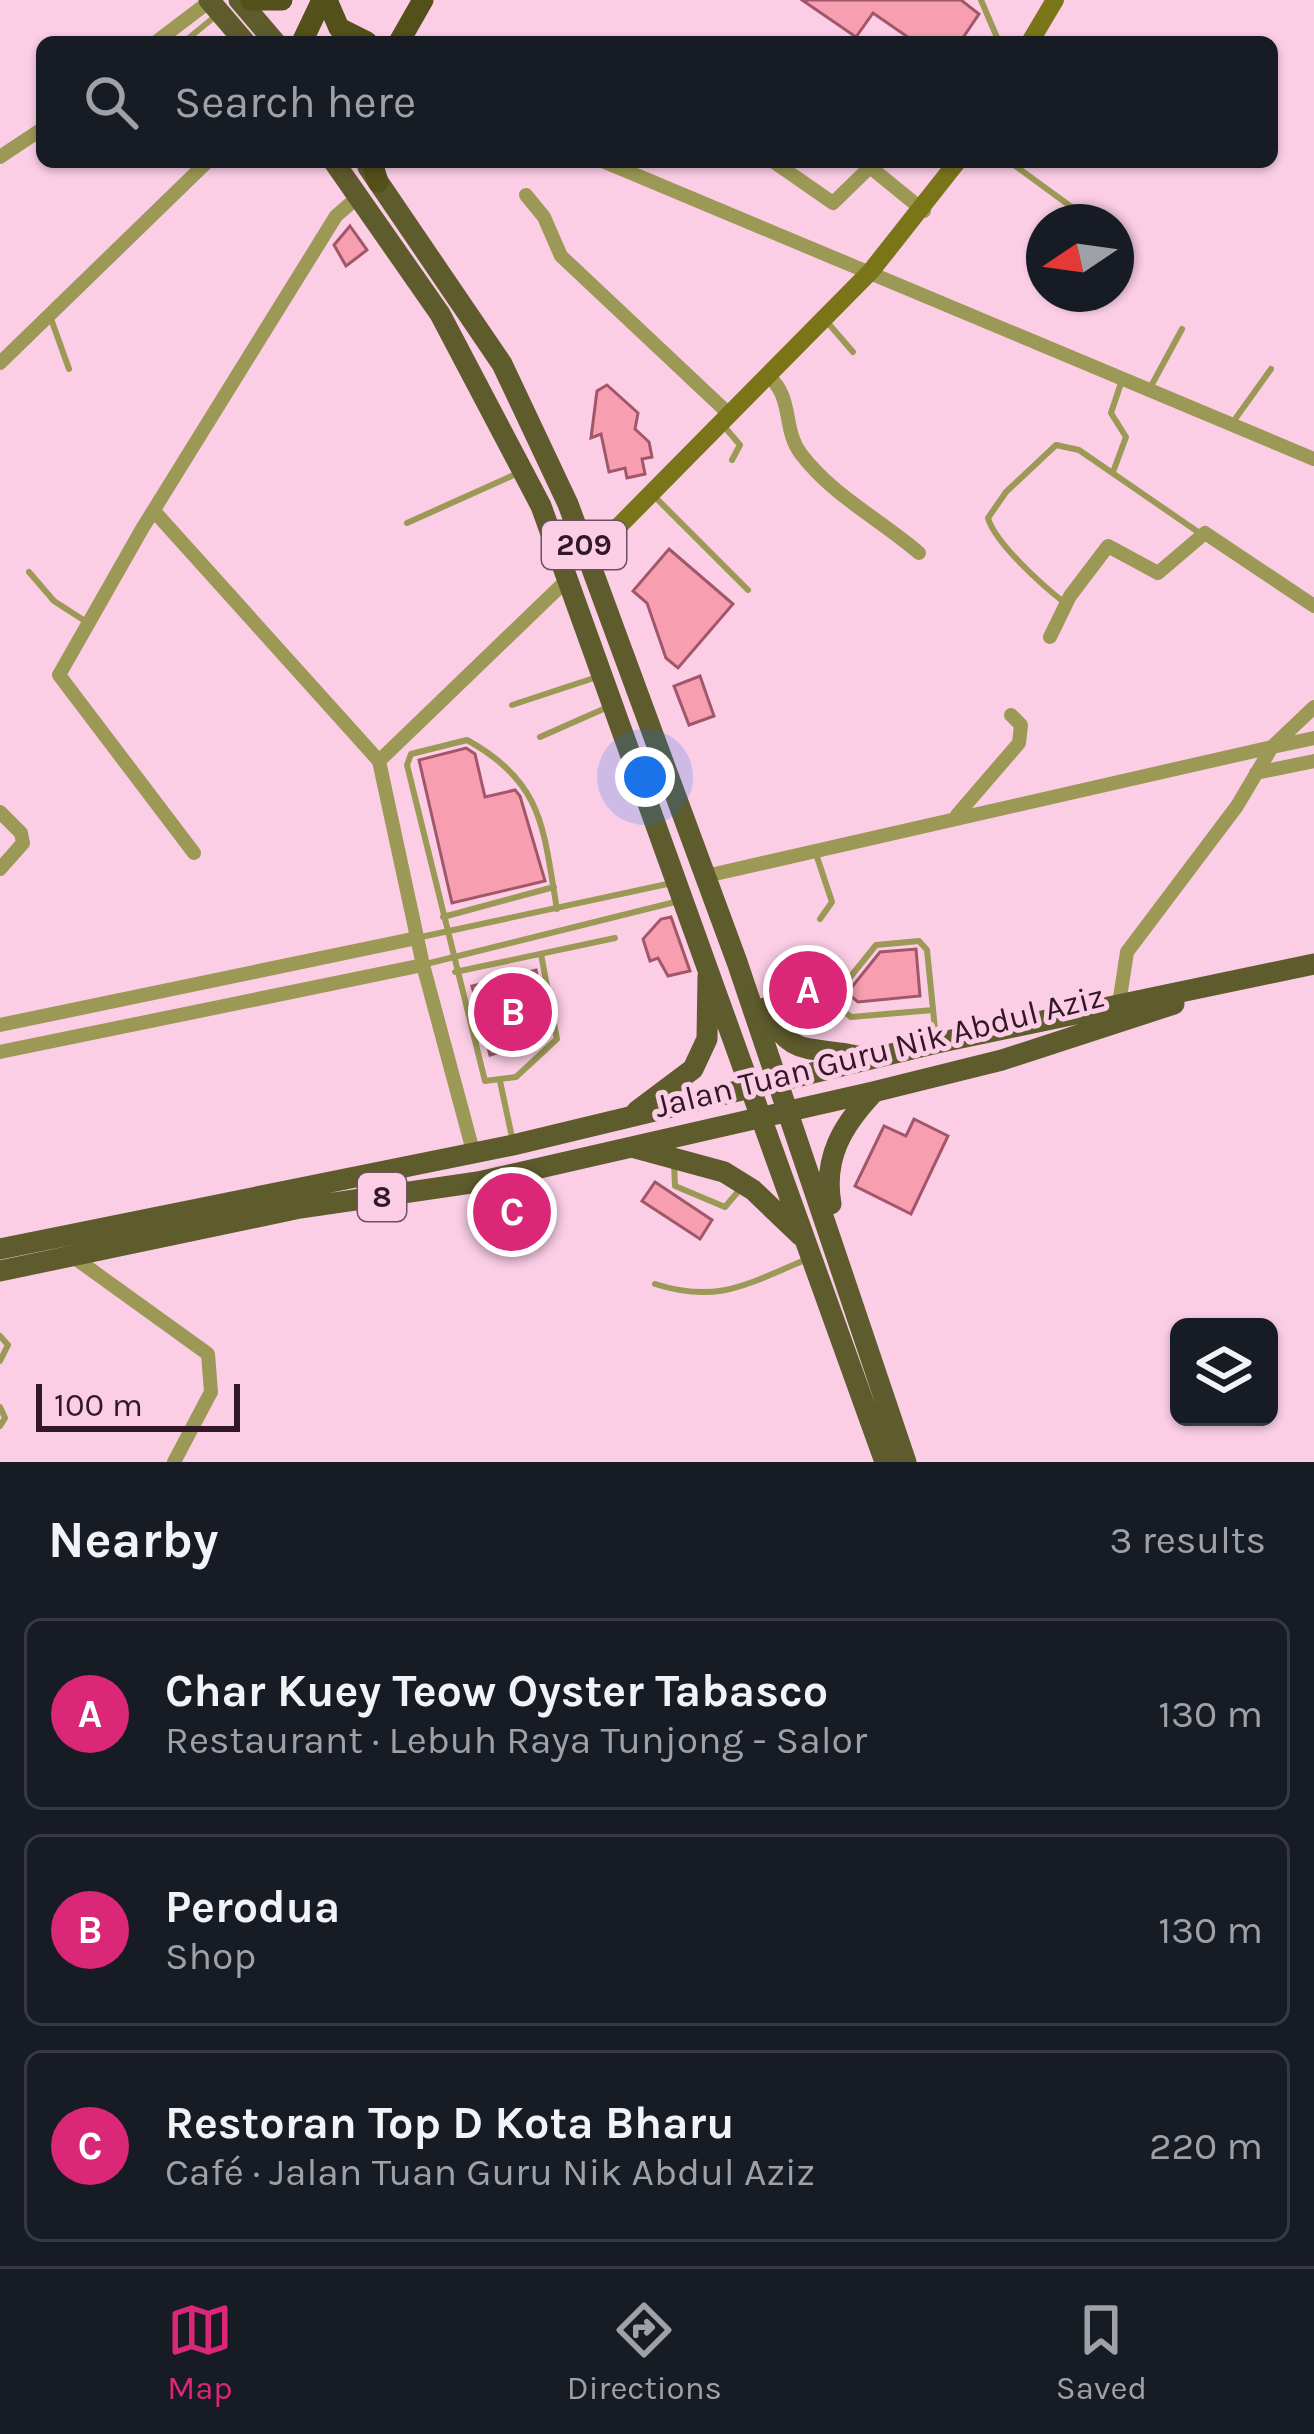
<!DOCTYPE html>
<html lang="en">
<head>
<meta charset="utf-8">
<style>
  body { margin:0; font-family:Karla,sans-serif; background:#242831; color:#f1f3f6 }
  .controls { position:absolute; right:36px; bottom:36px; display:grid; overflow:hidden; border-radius:18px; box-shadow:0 3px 9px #0004 }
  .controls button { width:108px; height:108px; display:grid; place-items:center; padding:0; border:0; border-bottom:3px solid #363941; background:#171b24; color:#f1f3f6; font:60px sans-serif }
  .compass { position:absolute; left:1026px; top:204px; width:108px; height:108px; border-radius:50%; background:#171b24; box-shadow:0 3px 9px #0004; rotate:257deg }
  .scale { position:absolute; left:36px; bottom:30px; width:204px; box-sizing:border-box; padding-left:12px; border:6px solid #321827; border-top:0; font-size:33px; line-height:42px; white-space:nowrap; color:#321827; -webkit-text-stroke:9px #fbcee6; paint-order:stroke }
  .you { position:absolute; left:645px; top:777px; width:42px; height:42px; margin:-30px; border:9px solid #fff; border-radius:50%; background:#1a73e8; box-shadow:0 0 0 18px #1a73e833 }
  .badge { display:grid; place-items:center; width:78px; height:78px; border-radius:50%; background:#db2777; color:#fff; font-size:39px; font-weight:700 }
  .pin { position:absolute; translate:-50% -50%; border:6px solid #fff; box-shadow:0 3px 12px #0006 }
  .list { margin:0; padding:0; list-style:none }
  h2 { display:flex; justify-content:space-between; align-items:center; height:156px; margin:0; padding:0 48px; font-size:51px }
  h2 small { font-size:39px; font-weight:400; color:#9ea1a6 }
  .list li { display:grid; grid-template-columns:78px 1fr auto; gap:36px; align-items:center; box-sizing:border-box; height:192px; margin:0 24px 24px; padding:0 24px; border:3px solid #363941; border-radius:18px }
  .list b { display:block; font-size:45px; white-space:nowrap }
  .list p { margin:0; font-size:39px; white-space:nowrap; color:#9ea1a6 }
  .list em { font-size:39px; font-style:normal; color:#9ea1a6 }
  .icon { flex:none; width:66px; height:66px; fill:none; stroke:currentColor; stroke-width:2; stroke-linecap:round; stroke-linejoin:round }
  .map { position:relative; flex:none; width:1314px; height:1462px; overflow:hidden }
  .search { position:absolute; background:#171b24; box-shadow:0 3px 9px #0004; left:36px; right:36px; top:36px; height:132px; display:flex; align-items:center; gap:30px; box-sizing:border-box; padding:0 42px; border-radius:18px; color:#9ea1a6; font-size:45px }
  .sheet { height:804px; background:#171b24 }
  nav { display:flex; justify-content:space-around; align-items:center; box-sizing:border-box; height:168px; border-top:3px solid #363941; background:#171b24; font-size:33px; color:#9ea1a6 }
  nav a { display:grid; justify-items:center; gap:6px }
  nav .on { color:#db2777 }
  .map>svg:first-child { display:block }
</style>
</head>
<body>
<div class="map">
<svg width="1314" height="1462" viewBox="0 0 1314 1462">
  <rect width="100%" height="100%" fill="#fbcee6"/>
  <!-- building -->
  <path fill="#f89eb1" stroke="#a15769" stroke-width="3" d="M802 0H961L979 14 960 42H915L873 13 856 37Z
    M350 226 367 250 346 266 334 245Z
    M607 385 638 413 635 429 649 442 652 457 642 459 645 474 627 478 625 468 609 472 601 434 591 438 597 391Z
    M669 549 733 604 678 668 666 658 647 603 633 591Z
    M700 676 714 716 689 725 674 686Z
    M466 748 475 754 485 797 515 790 520 796 545 881 452 903 419 760Z
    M671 917 690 971 668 976 658 958 650 961 643 939 661 919Z
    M916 949 920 996 858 1002 847 993 880 952Z
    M808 951 839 979 813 1011 796 996 808 983 792 968Z
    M536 970 549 1036 490 1055 472 986Z
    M914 1119 948 1136 911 1214 855 1186 884 1126 906 1136Z
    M655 1182 712 1220 700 1239 642 1201Z"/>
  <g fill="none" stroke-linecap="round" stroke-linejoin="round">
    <!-- service -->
    <path stroke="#9c9855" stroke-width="6" d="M981 0 999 42
      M184 42 218 14
      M1010 162 1092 222
      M50 316 69 369
      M828 323 853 352
      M1150 388 1182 329
      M1233 422 1271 369
      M723 425 740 445 732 460
      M1113 472 1126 437 1111 413 1121 383
      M653 495 748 590
      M407 523 516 474
      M29 572 54 601 85 621
      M1065 603C1043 586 995 543 988 518L1006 492 1056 445 1079 450 1201 534
      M512 705 600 676
      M540 737 608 707
      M815 851 832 902 820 919
      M443 917 554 887
      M421 937 672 883
      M541 954 557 1039 516 1077 485 1081 407 765 411 754 467 740C545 783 543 830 557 909
      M426 964 675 902
      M455 972 615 938
      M933 1010 851 1017 838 1007 835 996 876 945 919 941 927 950 936 1039
      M500 1081 513 1142
      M674 1163 675 1186 725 1207 742 1187
      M655 1284C718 1304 747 1284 805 1260
      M0 1336 8 1345 0 1361
      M0 1407 5 1418 0 1426"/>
    <!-- minor -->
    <path stroke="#9c9855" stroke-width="14" d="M156 42 210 1
      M0 157 42 129
      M605 162 1314 459
      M774 162 833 203 870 167
      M864 162 924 211
      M526 195 544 217 561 256 729 414
      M0 363 207 162
      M768 376C794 397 782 429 801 454 834 497 880 519 919 553
      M154 511 379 761 423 965 473 1151
      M1050 637 1070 596 1108 546 1158 573 1205 533 1314 606
      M1277 746 1314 738
      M1272 747 1314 707
      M379 761 570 577
      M1256 773 1314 761
      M0 812 21 833 23 843 0 869
      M957 815 1019 743 1021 725 1011 715
      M194 853 59 675 142 529 336 216 359 196
      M706 876 1272 747 1237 806 1127 952 1119 1004
      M0 1025 417 938
      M0 1052 423 965
      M72 1256 208 1354 211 1392 174 1462"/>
    <!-- secondary -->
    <path stroke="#7b751a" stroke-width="18" d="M1030 42 1055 0
      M586 551 619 526 871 271 957 162"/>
    <!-- primary -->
    <path stroke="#5e5b2d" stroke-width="21" d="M209 0 245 42
      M239 0 275 42
      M334 162 440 314 541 506 885 1462
      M368 167 502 364 568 504 737 962 906 1462
      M765 1008C791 1060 810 1045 857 1056
      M637 1111 693 1069 707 1039 708 976
      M632 1147 724 1172 753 1190 801 1236
      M831 1204C823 1158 842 1126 873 1093
      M0 1249 513 1145 937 1043 1314 964
      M0 1271 300 1208 478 1182 873 1092 1002 1060 1174 1004"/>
    <!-- trunk -->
    <path stroke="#54501a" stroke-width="21" d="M251 0H282
      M327 0 339 28 367 42
      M302 42 322 0
      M399 42 423 0
      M372 162 378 182"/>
  </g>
  <g text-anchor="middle" stroke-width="10" stroke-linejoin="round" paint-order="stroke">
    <!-- shield labels -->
    <g fill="#fbcee6" stroke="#6e4f60" stroke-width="3">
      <rect x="542" y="521" width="84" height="48" rx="9"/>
      <rect x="358" y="1173" width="48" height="48" rx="9"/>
    </g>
    <g font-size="30" font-weight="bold" fill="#321827">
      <text x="584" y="555">209</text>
      <text x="382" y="1207">8</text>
    </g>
    <!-- street labels -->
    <g font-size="33" fill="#321827" stroke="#fbcee6">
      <text transform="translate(879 1050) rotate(-14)" y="12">Jalan Tuan Guru Nik Abdul Aziz</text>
    </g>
  </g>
</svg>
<div class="controls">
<button><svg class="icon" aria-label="layers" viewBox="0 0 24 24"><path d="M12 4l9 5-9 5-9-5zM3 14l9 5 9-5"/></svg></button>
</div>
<svg class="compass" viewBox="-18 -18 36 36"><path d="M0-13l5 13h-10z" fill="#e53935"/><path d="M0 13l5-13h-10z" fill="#9ea1a6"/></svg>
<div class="scale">100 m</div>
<div class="you"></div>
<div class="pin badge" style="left:808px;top:990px">A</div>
<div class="pin badge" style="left:513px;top:1012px">B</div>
<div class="pin badge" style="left:512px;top:1212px">C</div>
<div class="search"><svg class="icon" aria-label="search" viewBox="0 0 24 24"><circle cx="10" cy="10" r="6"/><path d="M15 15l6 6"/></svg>Search here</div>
</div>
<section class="sheet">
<h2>Nearby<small>3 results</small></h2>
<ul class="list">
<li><span class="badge">A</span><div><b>Char Kuey Teow Oyster Tabasco</b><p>Restaurant · Lebuh Raya Tunjong - Salor</p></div><em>130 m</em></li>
<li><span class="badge">B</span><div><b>Perodua</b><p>Shop</p></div><em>130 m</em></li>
<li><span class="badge">C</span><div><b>Restoran Top D Kota Bharu</b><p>Café · Jalan Tuan Guru Nik Abdul Aziz</p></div><em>220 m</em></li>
</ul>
</section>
<nav>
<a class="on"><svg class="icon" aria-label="map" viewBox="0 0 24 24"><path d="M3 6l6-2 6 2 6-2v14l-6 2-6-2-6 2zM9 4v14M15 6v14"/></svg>Map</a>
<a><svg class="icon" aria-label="directions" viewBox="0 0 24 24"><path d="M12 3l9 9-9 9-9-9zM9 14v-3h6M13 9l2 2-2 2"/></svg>Directions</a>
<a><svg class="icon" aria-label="saved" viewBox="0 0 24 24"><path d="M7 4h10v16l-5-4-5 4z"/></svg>Saved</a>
</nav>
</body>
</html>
